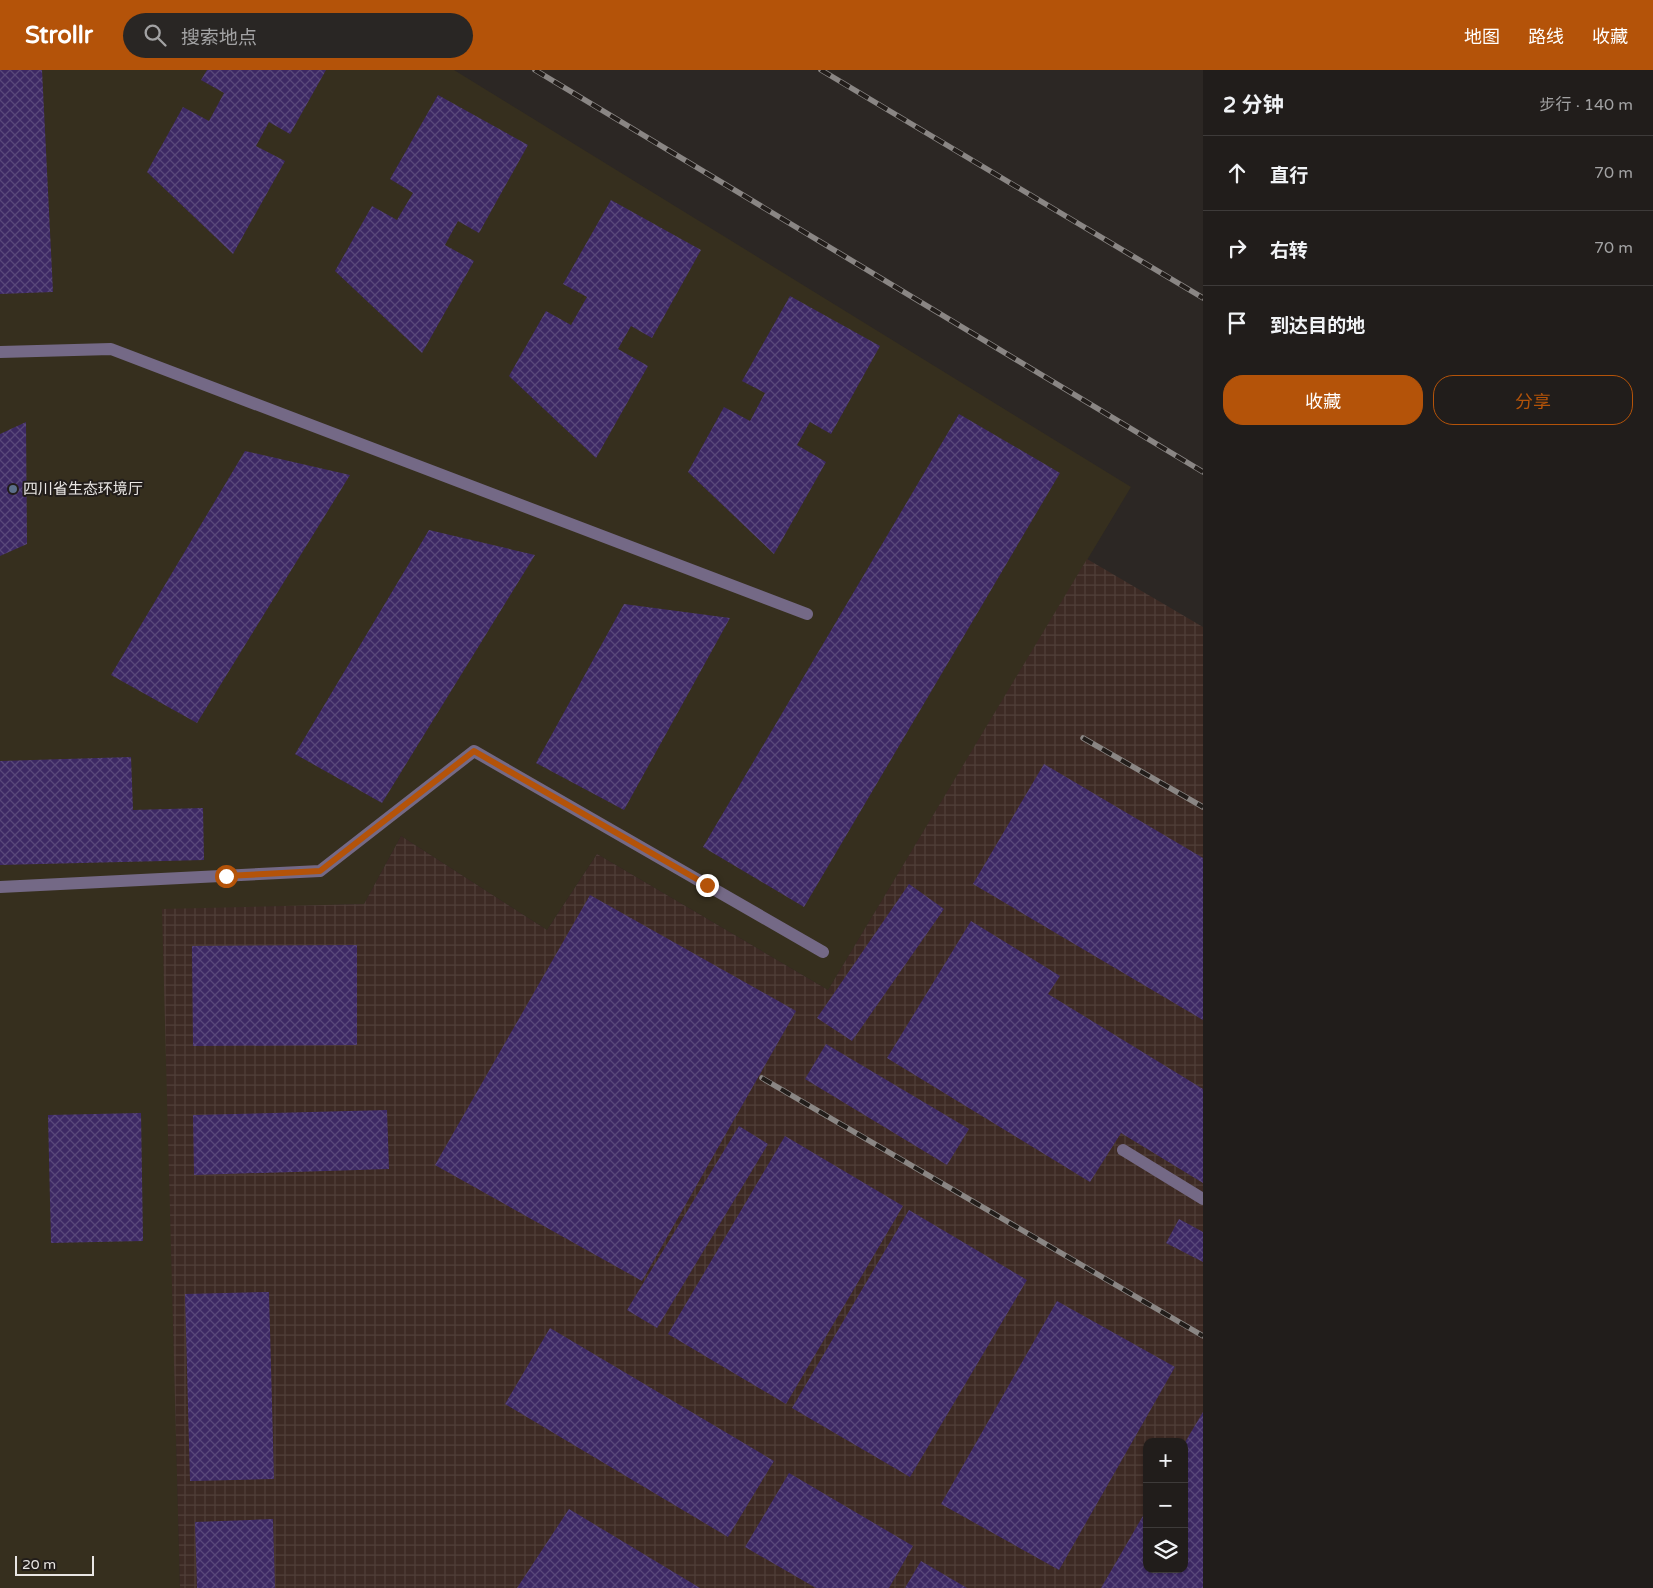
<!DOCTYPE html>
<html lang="zh">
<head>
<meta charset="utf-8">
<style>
  body { margin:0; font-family:"Varela Round","Noto Sans SC",sans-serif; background:#292624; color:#f1f3f6 }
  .controls { position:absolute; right:15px; bottom:15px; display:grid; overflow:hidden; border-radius:10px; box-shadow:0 1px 4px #0004 }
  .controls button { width:45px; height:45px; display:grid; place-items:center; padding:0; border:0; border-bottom:1px solid #3e3b3a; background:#211d1b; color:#f1f3f6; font:25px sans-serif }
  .scale { position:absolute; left:15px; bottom:12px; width:79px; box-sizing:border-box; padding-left:5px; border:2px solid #e9e6e4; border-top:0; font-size:14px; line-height:18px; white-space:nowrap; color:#e9e6e4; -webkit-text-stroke:4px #221d1a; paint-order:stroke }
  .stop { position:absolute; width:15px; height:15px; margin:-11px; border:4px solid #b45309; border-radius:50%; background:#fff }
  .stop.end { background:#b45309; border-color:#fff; box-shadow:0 1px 5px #0008 }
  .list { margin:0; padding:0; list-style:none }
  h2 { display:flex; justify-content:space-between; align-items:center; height:65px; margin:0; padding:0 20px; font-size:21px }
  h2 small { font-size:16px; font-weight:400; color:#a2a2a3 }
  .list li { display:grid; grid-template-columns:32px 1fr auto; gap:15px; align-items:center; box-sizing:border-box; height:75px; padding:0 20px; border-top:1px solid #3e3b3a }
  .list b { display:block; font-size:19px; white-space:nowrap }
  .list em { font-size:16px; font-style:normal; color:#a2a2a3 }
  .actions { display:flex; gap:10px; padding:15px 20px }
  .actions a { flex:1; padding:11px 0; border:1px solid #b45309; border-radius:20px; text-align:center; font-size:18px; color:#b45309 }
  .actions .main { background:#b45309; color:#fff }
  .icon { flex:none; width:28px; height:28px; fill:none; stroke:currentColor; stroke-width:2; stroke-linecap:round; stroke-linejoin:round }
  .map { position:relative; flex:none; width:1203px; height:1518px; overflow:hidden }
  header { display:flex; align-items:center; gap:30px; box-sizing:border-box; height:70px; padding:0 25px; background:#b45309; color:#fff }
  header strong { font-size:24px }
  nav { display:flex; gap:28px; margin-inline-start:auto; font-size:18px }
  .search { width:350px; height:45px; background:#292624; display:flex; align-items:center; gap:12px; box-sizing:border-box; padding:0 18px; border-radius:28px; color:#a2a2a3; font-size:19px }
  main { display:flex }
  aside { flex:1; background:#211d1b }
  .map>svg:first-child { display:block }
</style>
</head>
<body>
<header>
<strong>Strollr</strong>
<div class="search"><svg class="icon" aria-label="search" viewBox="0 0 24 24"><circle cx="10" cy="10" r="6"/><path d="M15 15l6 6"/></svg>搜索地点</div>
<nav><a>地图</a><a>路线</a><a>收藏</a></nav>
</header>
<main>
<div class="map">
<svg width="1203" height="1518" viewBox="0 0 1203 1518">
  <defs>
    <pattern id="industrial-grid" width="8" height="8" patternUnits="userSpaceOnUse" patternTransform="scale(1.25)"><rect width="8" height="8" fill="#3d2a24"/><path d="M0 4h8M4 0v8" fill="none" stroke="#503f39"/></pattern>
    <pattern id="building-cross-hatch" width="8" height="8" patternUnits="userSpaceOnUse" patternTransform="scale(1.25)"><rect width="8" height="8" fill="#3d2964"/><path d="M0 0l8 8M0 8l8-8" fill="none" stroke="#59487a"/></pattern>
  </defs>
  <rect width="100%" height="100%" fill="#2c2724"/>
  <!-- commercial -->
  <path fill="#362f1e" d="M0 0H454L1131 417 828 920 597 784 547 860 401 766 364 834 163 840 180 1518H0Z"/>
  <!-- industrial -->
  <path fill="url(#industrial-grid)" fill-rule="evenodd" d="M1087 489 1203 557V1518H180L162 839 364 834 401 766 547 860 597 784 828 920ZM1147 1372H1184V1499H1147Z"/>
  <!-- building -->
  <path fill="url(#building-cross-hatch)" d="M0 0H42L53 222 0 224Z
    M207 0H326L290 64 269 52 256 76 285 91 233 184 147 102 183 37 209 51 224 23 201 10Z
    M438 25 528 75 479 163 458 151 445 175 474 191 422 283 335 201 372 136 397 150 413 123 390 109Z
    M611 130 701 180 652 268 631 256 618 279 648 296 596 388 509 306 546 241 571 255 587 227 563 214Z
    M790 226 880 276 831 364 810 352 797 375 826 392 774 484 688 402 724 337 750 351 765 323 742 311Z
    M959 344 1060 403 804 837 703 777Z
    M26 352 27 474 0 486V364Z
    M245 381 350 405 197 653 111 605Z
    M429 460 535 485 382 733 295 684Z
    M624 534 730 548 624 740 536 693Z
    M131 687 133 740 203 738 204 790 0 795V691Z
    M1044 694 1203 788V950L973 814Z
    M909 814 944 839 852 971 817 948Z
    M590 825 796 941 642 1211 435 1095Z
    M971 851 1060 906 1048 924 1203 1019V1113L1121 1063 1090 1112 887 988Z
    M357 875V975L193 976 192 876Z
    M826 974 969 1059 947 1095 805 1009Z
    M387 1040 389 1099 194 1105 193 1045Z
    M141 1043 143 1171 51 1173 48 1045Z
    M739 1056 768 1074 657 1258 627 1240Z
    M785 1066 903 1136 786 1334 668 1264Z
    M909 1140 1027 1210 910 1407 792 1338Z
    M1179 1149 1203 1162V1192L1166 1173Z
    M269 1222 274 1409 190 1411 185 1224Z
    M1057 1231 1175 1297 1059 1500 941 1434Z
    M550 1258 774 1391 728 1467 505 1334Z
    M1203 1342V1518H1101L1147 1439V1499H1184V1374Z
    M789 1403 913 1476 889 1518H816L745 1477Z
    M569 1439 700 1518H517Z
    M273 1449 275 1518H197L195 1452Z
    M921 1491 967 1518H905Z"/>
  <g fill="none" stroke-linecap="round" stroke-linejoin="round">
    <!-- minor -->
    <path stroke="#746986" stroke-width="12" d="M0 282 111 279 807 544
      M0 817 320 801 474 681 823 882
      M1123 1080 1203 1129"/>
    <defs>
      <path id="rail" d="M535 0 1203 402
        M821 0 1203 228
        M1083 668 1203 737
        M762 1008 1203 1266"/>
    </defs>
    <!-- rail casing -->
    <use href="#rail" stroke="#8a8684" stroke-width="5.5"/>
    <!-- rail -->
    <use href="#rail" stroke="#221d1a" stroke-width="4" stroke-dasharray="11" stroke-linecap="butt"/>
  </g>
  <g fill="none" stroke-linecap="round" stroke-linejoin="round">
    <!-- route -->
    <path stroke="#b45309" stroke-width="6" d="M226 806 320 801 474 681 707 815"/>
  </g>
  <!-- markers -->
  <circle fill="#5c6f8a" stroke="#221d1a" stroke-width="2" cx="13" cy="419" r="5"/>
  <g text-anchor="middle" stroke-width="4" stroke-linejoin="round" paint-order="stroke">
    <!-- poi labels -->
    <g font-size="15" fill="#e9e6e4" stroke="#221d1a" text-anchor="start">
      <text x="23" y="424">四川省生态环境厅</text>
    </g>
  </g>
</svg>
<div class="controls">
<button>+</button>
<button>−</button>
<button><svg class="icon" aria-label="layers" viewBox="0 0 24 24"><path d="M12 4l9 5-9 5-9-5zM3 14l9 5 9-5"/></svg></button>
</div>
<div class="scale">20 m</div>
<div class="stop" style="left:226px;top:806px"></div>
<div class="stop end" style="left:707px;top:815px"></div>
</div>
<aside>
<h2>2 分钟<small>步行 · 140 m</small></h2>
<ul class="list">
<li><svg class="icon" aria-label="ahead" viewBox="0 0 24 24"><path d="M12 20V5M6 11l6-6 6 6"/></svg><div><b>直行</b></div><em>70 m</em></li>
<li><svg class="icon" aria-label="right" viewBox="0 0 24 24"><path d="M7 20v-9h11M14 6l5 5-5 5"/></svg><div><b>右转</b></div><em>70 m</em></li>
<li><svg class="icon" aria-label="arrive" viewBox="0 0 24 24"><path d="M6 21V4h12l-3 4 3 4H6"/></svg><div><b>到达目的地</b></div></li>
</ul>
<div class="actions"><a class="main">收藏</a><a>分享</a></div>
</aside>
</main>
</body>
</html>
